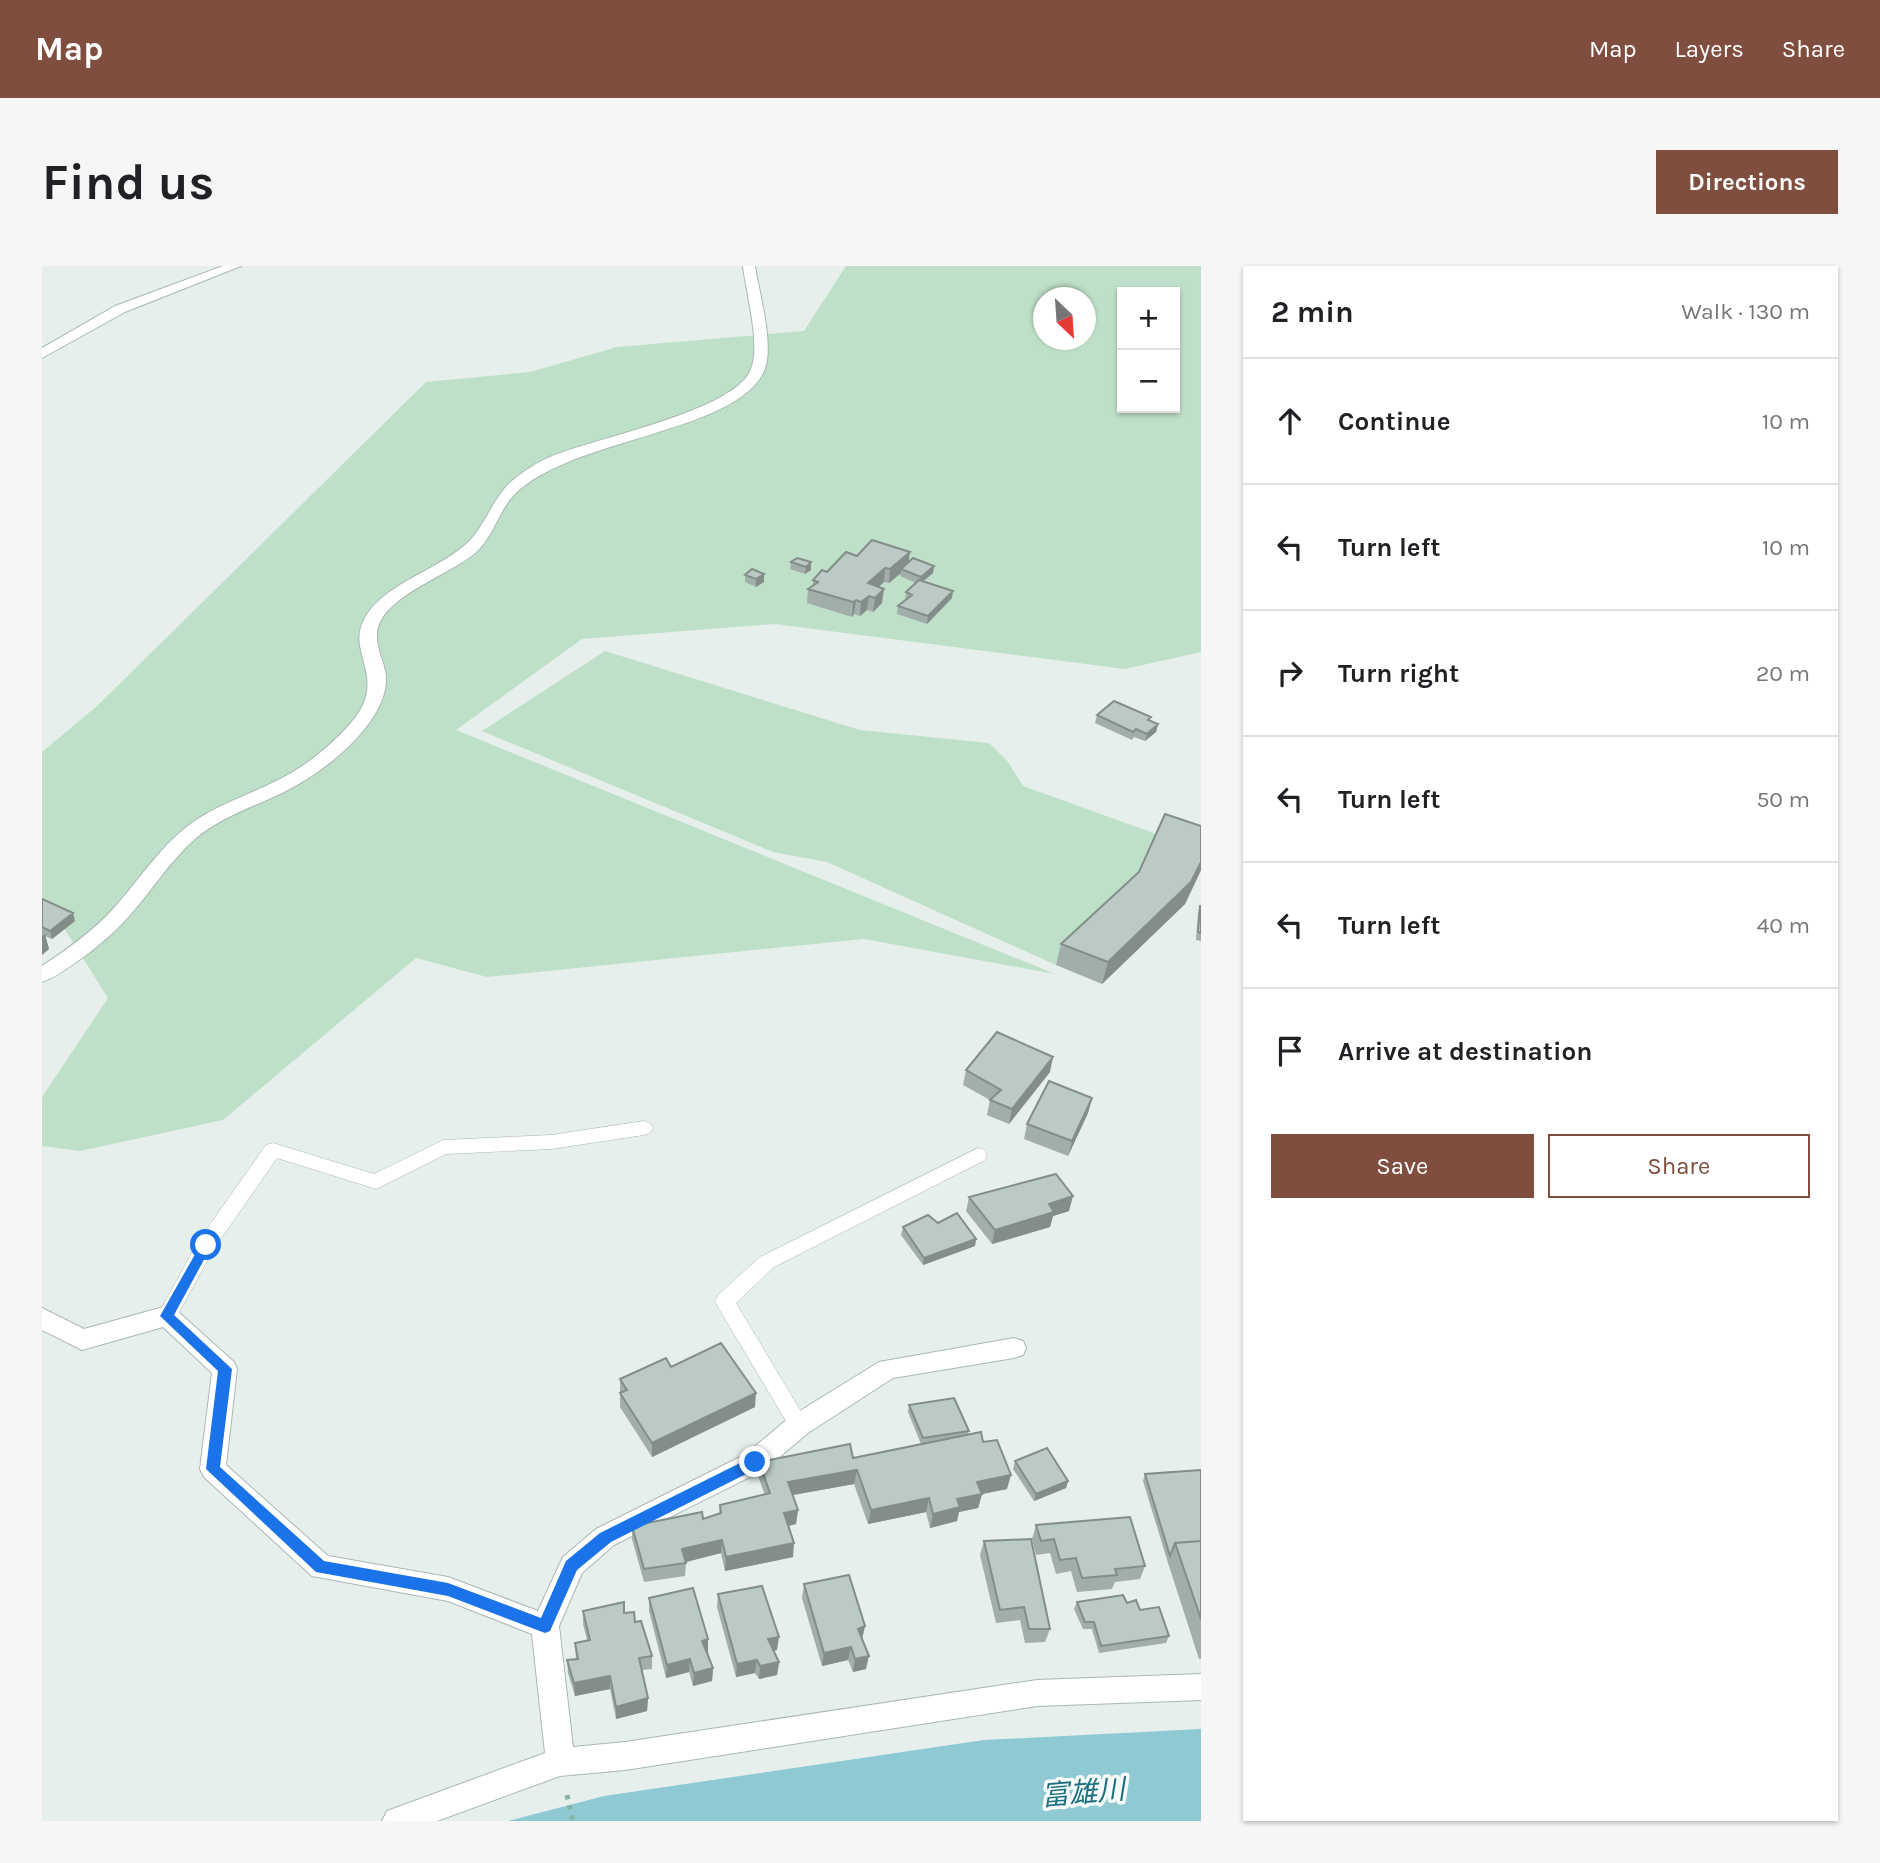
<!DOCTYPE html>
<html lang="en">
<head>
<meta charset="utf-8">
<style>
  body { margin:0; font-family:Karla,"Noto Sans JP",sans-serif; background:#f6f6f6; color:#202124 }
  .controls { position:absolute; right:21px; top:21px; display:grid; overflow:hidden; border-radius:0px; box-shadow:0 2px 5px #0004 }
  .controls button { width:63px; height:63px; display:grid; place-items:center; padding:0; border:0; border-bottom:2px solid #e0e0e0; background:#fff; color:#202124; font:35px sans-serif }
  .compass { position:absolute; left:991px; top:21px; width:63px; height:63px; border-radius:50%; background:#fff; box-shadow:0 2px 5px #0004; rotate:155deg }
  .stop { position:absolute; width:21px; height:21px; margin:-16px; border:5px solid #1a73e8; border-radius:50%; background:#fff }
  .stop.end { background:#1a73e8; border-color:#fff; box-shadow:0 2px 7px #0008 }
  .list { margin:0; padding:0; list-style:none }
  h2 { display:flex; justify-content:space-between; align-items:center; height:91px; margin:0; padding:0 28px; font-size:30px }
  h2 small { font-size:23px; font-weight:400; color:#757577 }
  .list li { display:grid; grid-template-columns:46px 1fr auto; gap:21px; align-items:center; box-sizing:border-box; height:126px; padding:0 28px; border-top:2px solid #e0e0e0 }
  .list b { display:block; font-size:26px; white-space:nowrap }
  .list em { font-size:23px; font-style:normal; color:#757577 }
  .actions { display:flex; gap:14px; padding:21px 28px }
  .actions a { flex:1; padding:16px 0; border:2px solid #7f4e3f; border-radius:0px; text-align:center; font-size:24px; color:#7f4e3f }
  .actions .main { background:#7f4e3f; color:#fff }
  .icon { flex:none; width:38px; height:38px; fill:none; stroke:currentColor; stroke-width:2; stroke-linecap:round; stroke-linejoin:round }
  .map { position:relative; flex:none; width:1159px; height:1555px; overflow:hidden; border-radius:0px }
  header { display:flex; align-items:center; gap:42px; box-sizing:border-box; height:98px; padding:0 35px; background:#7f4e3f; color:#fff }
  header strong { font-size:33px }
  nav { display:flex; gap:38px; margin-inline-start:auto; font-size:24px }
  .intro { display:flex; align-items:center; justify-content:space-between; box-sizing:border-box; height:168px; padding:0 42px }
  h1 { margin:0; font-size:49px }
  .button { padding:18px 32px; border-radius:0px; background:#7f4e3f; color:#fff; font-size:24px; font-weight:700 }
  main { display:flex; gap:42px; padding:0 42px }
  aside { flex:1; background:#fff; border-radius:0px; box-shadow:0 2px 5px #0004 }
  .map>svg:first-child { display:block }
</style>
</head>
<body>
<header>
<strong>Map</strong>
<nav><a>Map</a><a>Layers</a><a>Share</a></nav>
</header>
<div class="intro"><h1>Find us</h1><a class="button">Directions</a></div>
<main>
<div class="map">
<svg width="1159" height="1555" viewBox="0 0 1159 1555">
  <rect width="100%" height="100%" fill="#e6efeb"/>
  <!-- green -->
  <path fill="#bfe0c8" fill-rule="evenodd" d="M804 0H1159V386L1083 403 733 358 540 373 414 464 1013 708 822 673 445 711 374 692 181 854 38 885 0 880V831L66 732 12 646 0 639V486L55 440 384 116 488 106 575 81 762 65ZM1080 26H1133V142H1080ZM1001 32H1044V74H1001Z
    M563 385 818 464 947 477 966 496 981 520 1117 569 1092 627 1014 699 785 596 731 586 440 465Z"/>
  <!-- water -->
  <path fill="#8ec9d4" d="M1159 1463V1555H466L562 1530 942 1474Z"/>
  <g fill="none" stroke-linecap="round" stroke-linejoin="round">
    <defs>
      <path id="service" d="M602 855 608 857 611 862 608 867 602 869 509 883 404 888 334 923 235 892 171 984 132 1056 125 1058 118 1056 115 1050 157 974 224 879 231 877 332 908 401 874 509 869Z
        M936 882 943 884 945 889 943 894 732 1001 694 1037 767 1159 764 1165 757 1168 750 1165 676 1041 673 1035 676 1029 718 991Z"/>
      <path id="minor" d="M181 0H199L83 46 0 92V82L73 40Z
        M701 0H713C717 26 733 81 722 105 695 167 527 172 472 229 455 247 452 271 432 288 406 309 353 326 338 356 329 374 342 393 344 410 345 429 335 447 324 461 303 488 272 511 242 526 211 541 179 551 153 573 128 595 110 624 88 649 72 667 53 683 33 697 23 704 12 712 0 716V700C26 683 51 665 72 642 99 612 120 577 154 554 178 538 206 529 232 516 262 502 292 478 313 452 343 412 308 389 320 358 335 320 394 305 423 279 444 261 449 233 471 214 482 205 494 197 508 191 549 173 694 145 709 103 719 78 704 27 701 0Z
        M125 1040 133 1043 192 1096 195 1103 184 1199 286 1290 406 1311 496 1345 521 1291 554 1263 704 1188 748 1151 837 1096 972 1072 981 1075 984 1082 981 1089 972 1092 851 1112 766 1167 722 1204 572 1279 540 1307 517 1360 531 1481 583 1476 995 1414 1159 1408V1434L995 1440 583 1504 518 1510 395 1555H340L345 1545 503 1487 490 1368 406 1335 270 1310 162 1211 158 1203 170 1107 121 1061 40 1084 0 1064V1042L42 1063Z"/>
    </defs>
    <!-- service casing -->
    <use href="#service" stroke="#a8b8b2" stroke-width="1"/>
    <!-- minor casing -->
    <use href="#minor" stroke="#a8b8b2" stroke-width="2"/>
    <!-- path -->
    <path stroke="#86b3a5" stroke-width="5" stroke-dasharray="4.5 6" stroke-linecap="butt" d="M525 1529 531 1555"/>
    <!-- service -->
    <use href="#service" fill="#fff" fill-rule="evenodd"/>
    <!-- minor -->
    <use href="#minor" fill="#fff" fill-rule="evenodd"/>
  </g>
  <!-- wall -->
  <path fill="#a1aea9" d="M815 290 866 296 891 307 880 316 910 332 885 358 855 348 856 340 864 334H863L864 326 874 317 858 310 859 307 847 317 842 316 836 321 840 337 831 346 825 344 818 350 812 348 810 351 765 337 766 323 771 320V314Z
    M749 296H769V304L763 308 748 303Z
    M722 308V316L714 321 703 316V309Z
    M1055 449 1108 455 1116 458 1114 466 1103 475 1092 471 1090 474 1053 457Z
    M1159 560V604L1143 638 1060 718 1014 699 1019 678Z
    M0 633 33 655 10 673 3 670 7 683 0 689Z
    M1158 640H1159V675L1154 674 1156 647Z
    M924 804 1008 806 967 858 945 849 948 834 921 819Z
    M1050 832 1046 847 1026 890 982 873 985 858Z
    M927 931 1027 945 1011 950 1008 961 950 978 924 945Z
    M861 961 934 973 933 980 881 999 859 969Z
    M629 1101 713 1141 610 1191 578 1141V1113Z
    M867 1139 927 1165 926 1169 941 1176 965 1223 940 1228 936 1242 917 1246 915 1255 888 1262 884 1246 826 1258 812 1218 751 1229 756 1244 754 1258 747 1260 751 1291 683 1305 679 1287 644 1296 643 1310 602 1316 590 1273V1260L661 1253 677 1248 678 1239 723 1229 716 1210 717 1196 811 1192 879 1178 866 1146Z
    M973 1195 1026 1215 1024 1222 992 1235 971 1203Z
    M1159 1204V1393H1157L1126 1297 1101 1215 1103 1208Z
    M994 1259 1103 1300 1098 1313 1073 1316 1070 1323 1035 1326 1029 1305 1014 1308 1008 1287 994 1289 990 1273Z
    M942 1275 1008 1363 1003 1376 983 1377 978 1354 954 1357 938 1289Z
    M762 1318 823 1360 820 1373 824 1403 811 1406 806 1394 780 1400 760 1332Z
    M676 1328 735 1384 732 1385 737 1396 735 1409 717 1413 713 1407 694 1411 675 1341Z
    M607 1332 666 1386 671 1402 670 1415 651 1420 647 1406 624 1412 607 1345Z
    M1035 1336 1085 1337 1098 1344 1127 1370 1124 1377 1057 1387 1050 1363H1041L1032 1343Z
    M541 1345 582 1347 593 1356 610 1390V1403L600 1404 606 1432 605 1445 574 1453 568 1423 533 1430 526 1407 525 1394H534L533 1377 545 1374 541 1358Z"/>
  <!-- shaded-wall -->
  <path fill="#838d89" d="M868 286 866 300 859 303V307L847 317 848 303Z
    M769 296V304L763 308 764 301Z
    M892 300 891 307 878 318 879 311Z
    M843 302 842 316 827 330 825 344 818 350 819 336 826 317Z
    M722 308V316L714 321V313Z
    M842 323 840 337 831 346 833 332Z
    M911 325 910 332 885 358 886 350Z
    M814 334 812 348 810 351 811 336Z
    M1116 458 1114 466 1103 475 1105 468Z
    M1159 596V604L1143 638 1060 718 1066 696Z
    M31 647 33 655 10 673 8 665Z
    M3 668 7 683 0 689V670Z
    M1011 791 1008 806 967 858 970 843Z
    M1050 832 1046 847 1026 890 1030 875Z
    M1031 930 1027 945 1011 950 1008 961 950 978 953 964 1007 938Z
    M934 973 933 980 881 999 882 992Z
    M714 1127 713 1141 610 1191V1177Z
    M815 1204 812 1218 745 1230 746 1216Z
    M969 1209 965 1223 940 1228 936 1242 917 1246 915 1255 888 1262 891 1248 915 1233 935 1216Z
    M1026 1215 1024 1222 992 1235 994 1228Z
    M887 1232 884 1246 826 1258 829 1244Z
    M756 1244 754 1258 741 1261 742 1247Z
    M680 1274 679 1287 640 1297V1283Z
    M752 1277 751 1291 683 1305 684 1291Z
    M823 1360 820 1373 816 1363Z
    M737 1371 735 1384 725 1386 726 1373Z
    M666 1373V1386L659 1388 660 1375Z
    M809 1381 806 1394 780 1400 782 1387Z
    M827 1390 824 1403 811 1406 813 1393Z
    M648 1393 647 1406 624 1412 625 1399Z
    M715 1394 713 1407 694 1411 695 1398Z
    M737 1396 735 1409 717 1413 718 1400Z
    M671 1402 670 1415 651 1420 652 1407Z
    M568 1410V1423L533 1430 532 1417Z
    M606 1432 605 1445 574 1453V1441Z"/>
  <!-- building -->
  <path fill="#bbcac4" stroke="#838d89" stroke-width="2" d="M830 274 868 286 848 303 843 302 826 317 842 323 833 332 827 330 819 336 814 334 811 336 766 323 776 316 771 314 780 304 785 306 804 286 815 290Z
    M755 292 769 296 764 301 749 296Z
    M871 292 892 300 879 311 859 303Z
    M710 303 722 308 714 313 703 309Z
    M877 314 911 325 886 350 856 340 870 329 864 326Z
    M1072 435 1109 451 1106 454 1116 458 1105 468 1094 463 1091 466 1055 449Z
    M1123 548 1159 560V596L1149 616 1066 696 1019 678 1097 606Z
    M0 633 31 647 8 665 0 661Z
    M1158 640H1159V667L1156 666Z
    M955 766 1011 791 970 843 948 834 959 824 924 804Z
    M1007 815 1050 832 1030 875 985 858Z
    M1014 908 1031 930 1007 938 1012 946 953 964 927 931Z
    M915 947 934 973 882 992 861 961 886 949 896 957Z
    M679 1077 714 1127 610 1177 578 1127 585 1124 578 1113 624 1092 629 1101Z
    M912 1132 927 1165 881 1172 867 1139Z
    M939 1166 941 1176 955 1174 969 1209 935 1216 940 1228 915 1233 918 1241 891 1248 887 1232 829 1244 815 1204 746 1216 756 1244 742 1247 752 1277 684 1291 680 1274 640 1283 644 1297 602 1303 590 1260 660 1246 661 1253 679 1247 678 1239 728 1227 717 1196 808 1178 811 1192Z
    M1005 1182 1026 1215 994 1228 973 1195Z
    M1159 1204V1275L1133 1277 1128 1290 1103 1208Z
    M1088 1251 1103 1300 1073 1303 1075 1309 1040 1312 1034 1292 1018 1294 1012 1273 999 1275 994 1259Z
    M989 1273 1008 1363H987L982 1341 958 1344 942 1275Z
    M1159 1275V1353L1133 1277Z
    M807 1309 823 1360 816 1363 827 1390 813 1393 809 1381 782 1387 762 1318Z
    M720 1320 737 1371 726 1373 737 1396 718 1400 715 1394 695 1398 676 1328Z
    M651 1322 666 1373 660 1375 671 1402 652 1407 648 1393 625 1399 607 1332Z
    M1081 1329 1085 1337 1094 1334 1098 1344 1117 1341 1127 1370 1059 1380 1052 1356H1043L1035 1336Z
    M582 1336V1347L592 1346 593 1356 599 1355 610 1390 597 1392 606 1432 574 1441 568 1410 532 1417 525 1394 536 1393 533 1377 548 1374 541 1345Z"/>
  <!-- route -->
  <path fill="#1a73e8" d="M164 975 170 979 132 1049 190 1103 178 1201 282 1295 406 1317 499 1352 524 1295 558 1267 708 1192 713 1190 720 1196 718 1201 569 1276 535 1304 508 1365 503 1367 406 1330 274 1306 164 1203 176 1105 118 1050 160 976Z"/>
  <g text-anchor="middle" stroke-width="7" stroke-linejoin="round" paint-order="stroke">
    <!-- near-water labels -->
    <g font-size="28" font-style="italic" fill="#1c6f80" stroke="#f7fbf9">
      <text transform="translate(1041 1526) rotate(-5)" y="10">富雄川</text>
    </g>
  </g>
</svg>
<div class="controls">
<button>+</button>
<button>−</button>
</div>
<svg class="compass" viewBox="-18 -18 36 36"><path d="M0-13l5 13h-10z" fill="#e53935"/><path d="M0 13l5-13h-10z" fill="#757577"/></svg>
<div class="stop" style="left:164px;top:979px"></div>
<div class="stop end" style="left:713px;top:1196px"></div>
</div>
<aside>
<h2>2 min<small>Walk · 130 m</small></h2>
<ul class="list">
<li><svg class="icon" aria-label="ahead" viewBox="0 0 24 24"><path d="M12 20V5M6 11l6-6 6 6"/></svg><div><b>Continue</b></div><em>10 m</em></li>
<li><svg class="icon" aria-label="left" viewBox="0 0 24 24"><path d="M17 20v-9H6M10 6l-5 5 5 5"/></svg><div><b>Turn left</b></div><em>10 m</em></li>
<li><svg class="icon" aria-label="right" viewBox="0 0 24 24"><path d="M7 20v-9h11M14 6l5 5-5 5"/></svg><div><b>Turn right</b></div><em>20 m</em></li>
<li><svg class="icon" aria-label="left" viewBox="0 0 24 24"><path d="M17 20v-9H6M10 6l-5 5 5 5"/></svg><div><b>Turn left</b></div><em>50 m</em></li>
<li><svg class="icon" aria-label="left" viewBox="0 0 24 24"><path d="M17 20v-9H6M10 6l-5 5 5 5"/></svg><div><b>Turn left</b></div><em>40 m</em></li>
<li><svg class="icon" aria-label="arrive" viewBox="0 0 24 24"><path d="M6 21V4h12l-3 4 3 4H6"/></svg><div><b>Arrive at destination</b></div></li>
</ul>
<div class="actions"><a class="main">Save</a><a>Share</a></div>
</aside>
</main>
</body>
</html>
